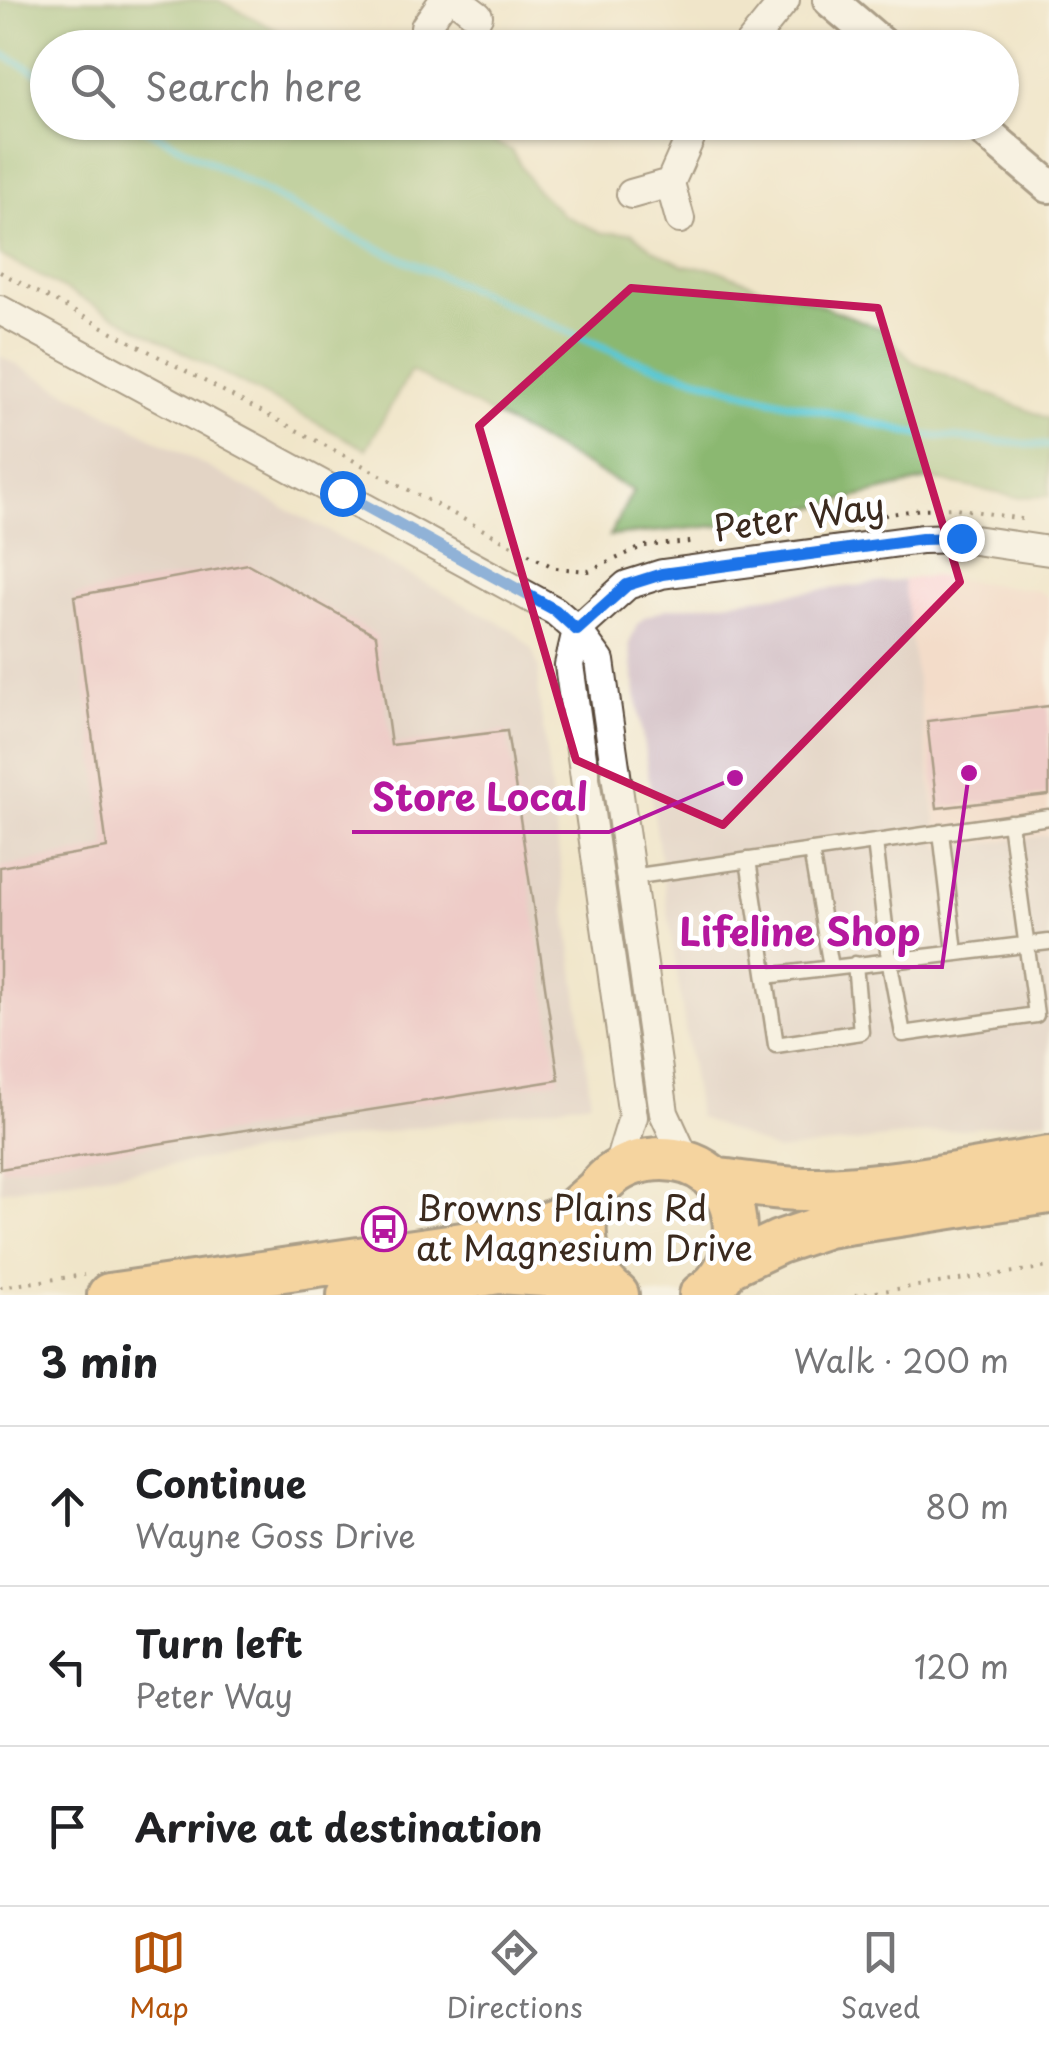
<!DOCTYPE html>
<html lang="en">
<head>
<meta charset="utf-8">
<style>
  body { margin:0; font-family:"Playpen Sans",sans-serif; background:#f6f6f6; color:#202124 }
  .stop { position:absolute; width:30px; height:30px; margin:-22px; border:8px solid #1a73e8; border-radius:50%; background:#fff }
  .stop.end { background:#1a73e8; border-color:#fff; box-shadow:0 2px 10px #0008 }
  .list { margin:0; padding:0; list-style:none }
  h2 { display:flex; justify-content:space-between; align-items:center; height:130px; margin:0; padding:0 40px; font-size:42px }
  h2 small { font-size:32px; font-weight:400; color:#757577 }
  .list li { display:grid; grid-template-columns:65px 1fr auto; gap:30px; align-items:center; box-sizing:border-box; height:160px; padding:0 40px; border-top:2px solid #e0e0e0 }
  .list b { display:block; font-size:38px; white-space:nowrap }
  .list p { margin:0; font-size:32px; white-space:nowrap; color:#757577 }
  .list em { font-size:32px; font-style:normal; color:#757577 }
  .icon { flex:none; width:55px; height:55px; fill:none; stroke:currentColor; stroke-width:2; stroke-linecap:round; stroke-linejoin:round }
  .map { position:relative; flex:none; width:1049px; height:1295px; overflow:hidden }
  .search { position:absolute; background:#fff; box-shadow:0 2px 8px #0004; left:30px; right:30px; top:30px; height:110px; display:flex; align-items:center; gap:25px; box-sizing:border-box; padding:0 35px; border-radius:55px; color:#757577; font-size:38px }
  .sheet { height:610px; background:#fff }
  nav { display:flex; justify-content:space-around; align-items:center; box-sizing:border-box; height:140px; border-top:2px solid #e0e0e0; background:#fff; font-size:28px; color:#757577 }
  nav a { display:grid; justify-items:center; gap:5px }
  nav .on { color:#b45309 }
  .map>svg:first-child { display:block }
</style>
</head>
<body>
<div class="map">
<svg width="1049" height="1295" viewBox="0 0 1049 1295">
  <rect width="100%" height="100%" fill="#fff"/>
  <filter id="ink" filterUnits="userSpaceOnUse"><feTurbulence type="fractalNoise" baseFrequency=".01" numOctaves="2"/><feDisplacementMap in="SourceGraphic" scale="20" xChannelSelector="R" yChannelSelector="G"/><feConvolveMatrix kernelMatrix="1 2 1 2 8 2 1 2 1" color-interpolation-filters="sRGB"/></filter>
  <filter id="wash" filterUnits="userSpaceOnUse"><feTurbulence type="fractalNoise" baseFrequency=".0048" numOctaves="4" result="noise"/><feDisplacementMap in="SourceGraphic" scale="40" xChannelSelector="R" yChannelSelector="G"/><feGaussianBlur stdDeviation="2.25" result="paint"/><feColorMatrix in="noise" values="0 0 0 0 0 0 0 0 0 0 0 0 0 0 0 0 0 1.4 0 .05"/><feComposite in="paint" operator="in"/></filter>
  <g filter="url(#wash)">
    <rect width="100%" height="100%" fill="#f0e5c9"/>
    <!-- built -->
    <path fill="#f7d0ca" d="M932 576 1036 590 1049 597V835L940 849 903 580Z"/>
    <!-- industrial -->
    <path fill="#d2bec2" d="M0 356 513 630 532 649 539 669V697L591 1101 0 1191Z
      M903 580 940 849 1049 835V1119L777 1151 698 1117 629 644 636 627 645 617 666 609Z"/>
    <!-- forest -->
    <path fill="#8bb871" stroke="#637148" stroke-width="2.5" d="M0 0H218L310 47 48 48V122L457 123 512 151 533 186 563 215 602 233H632L654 250 683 265 715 269 767 290 785 291 882 329 913 362 1049 419V496L1016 497 931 479 820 506 717 526 609 536 633 491 411 371 366 449 0 255Z"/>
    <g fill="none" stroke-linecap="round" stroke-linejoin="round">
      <!-- stream -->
      <path stroke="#5bc8d3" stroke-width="8" d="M0 53 48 78
        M133 122 348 235 626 357 755 395 921 435 1049 446"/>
    </g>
    <g id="blocks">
      <!-- building -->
      <path fill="#eaaac5" d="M248 564 376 635 391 745 507 731 559 1080 0 1169V867L107 848 74 596Z
        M1049 706V795L937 808 927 721Z"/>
    </g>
  </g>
  <g filter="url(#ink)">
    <use href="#blocks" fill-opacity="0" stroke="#564638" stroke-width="2.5"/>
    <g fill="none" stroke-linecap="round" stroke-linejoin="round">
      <defs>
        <path id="service" d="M941 832 955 952
          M875 842 889 959 903 1034 1036 1015 1010 822
          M811 851 831 967
          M748 860 776 1045 861 1032 855 964
          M631 877 1049 817
          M766 976 1049 942"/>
        <path id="minor" d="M457 0 478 16
          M425 27 444 0
          M746 48 785 0
          M670 183 697 122
          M631 194 670 183 680 219
          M0 310 555 611 577 630 600 661 664 1113 686 1161
          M577 630 569 665 633 1117 617 1170
          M577 630 627 585 662 574 922 539 961 538 1049 551"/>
        <path id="tertiary" d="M830 0 886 48
          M974 122 1049 186"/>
        <path id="primary" d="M713 1179C749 1184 784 1190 820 1189 897 1187 974 1170 1049 1158
          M728 1266 779 1242 827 1226 1049 1192
          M109 1295 518 1236 568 1215 599 1188
          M349 1295 499 1272 560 1276 608 1288
          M617 1295C598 1280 587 1261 585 1237 577 1140 733 1129 735 1230 735 1256 724 1281 701 1295"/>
      </defs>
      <!-- service casing -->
      <use href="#service" stroke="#564638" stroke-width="19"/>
      <!-- minor casing -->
      <use href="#minor" stroke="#564638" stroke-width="32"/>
      <!-- tertiary casing -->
      <use href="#tertiary" stroke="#564638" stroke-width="38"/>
      <!-- primary casing -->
      <use href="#primary" stroke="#564638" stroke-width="48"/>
      <!-- path -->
      <path stroke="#564638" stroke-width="4" stroke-dasharray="2.5 8" stroke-linecap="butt" d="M0 272 555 568 589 571 644 546 690 542
        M843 522 921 509 956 508 1027 520
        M0 1287 84 1275
        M855 1295 1049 1267"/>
      <!-- service -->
      <use href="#service" stroke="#fff" stroke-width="14"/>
      <!-- minor -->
      <use href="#minor" stroke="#fff" stroke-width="28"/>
      <!-- tertiary -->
      <use href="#tertiary" stroke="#fff" stroke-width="32"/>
      <!-- primary -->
      <use href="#primary" stroke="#fbbe6e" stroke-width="42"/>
    </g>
  </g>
  <g fill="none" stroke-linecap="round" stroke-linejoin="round" filter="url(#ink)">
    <!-- route -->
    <path stroke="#1a73e8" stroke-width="12" d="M342 493 555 610 577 630 627 585 662 574 922 539 961 538"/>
  </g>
  <!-- marked area -->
  <path d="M0 0H1049V1295H0ZM631 288 878 308 960 582 723 825 576 760 479 426Z" fill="#f0e5c9" fill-opacity=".55" fill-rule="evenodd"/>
  <path fill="none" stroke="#c2185b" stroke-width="8" stroke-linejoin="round" d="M631 288 878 308 960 582 723 825 576 760 479 426Z"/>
  <!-- icons -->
  <defs>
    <symbol id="bus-ring" viewBox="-11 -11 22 22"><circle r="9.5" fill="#fff" stroke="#b5179e" stroke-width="1.5"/><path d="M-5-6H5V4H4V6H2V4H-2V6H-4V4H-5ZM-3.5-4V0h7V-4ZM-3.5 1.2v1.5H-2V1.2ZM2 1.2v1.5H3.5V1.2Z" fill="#b5179e"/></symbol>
  </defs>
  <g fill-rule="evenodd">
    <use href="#bus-ring" x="359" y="1204" width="50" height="50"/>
  </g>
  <g text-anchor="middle" stroke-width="9" stroke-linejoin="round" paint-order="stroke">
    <!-- street labels -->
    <g font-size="35" fill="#3b2a1e" stroke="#fff">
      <text transform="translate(799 518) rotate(-8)" y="12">Peter Way</text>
    </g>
    <!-- poi labels -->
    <g font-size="35" fill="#3b2a1e" stroke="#fff" text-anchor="start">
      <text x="416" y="1221">Browns Plains Rd<tspan x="416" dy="40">at Magnesium Drive</tspan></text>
    </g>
  </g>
  <!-- callouts -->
  <path fill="none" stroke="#b5179e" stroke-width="4" d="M735 778L609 832H352M969 773L942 967H659"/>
  <g fill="#b5179e" stroke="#fff" stroke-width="4">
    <circle cx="735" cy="778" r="10"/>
    <circle cx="969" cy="773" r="10"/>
  </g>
  <g font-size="38" text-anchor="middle" font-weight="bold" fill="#b5179e" stroke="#fff" stroke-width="9" stroke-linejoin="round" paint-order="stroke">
    <text x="480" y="811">Store Local</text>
    <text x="800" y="946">Lifeline Shop</text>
  </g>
</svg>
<div class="stop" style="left:342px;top:493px"></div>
<div class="stop end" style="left:961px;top:538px"></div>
<div class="search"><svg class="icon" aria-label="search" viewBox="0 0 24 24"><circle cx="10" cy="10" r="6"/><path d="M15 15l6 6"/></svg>Search here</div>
</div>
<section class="sheet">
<h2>3 min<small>Walk · 200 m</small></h2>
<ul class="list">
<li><svg class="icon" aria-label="ahead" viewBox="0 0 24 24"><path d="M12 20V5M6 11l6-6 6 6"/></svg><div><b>Continue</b><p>Wayne Goss Drive</p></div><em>80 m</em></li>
<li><svg class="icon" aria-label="left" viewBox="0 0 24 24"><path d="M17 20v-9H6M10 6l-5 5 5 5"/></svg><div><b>Turn left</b><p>Peter Way</p></div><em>120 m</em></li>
<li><svg class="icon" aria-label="arrive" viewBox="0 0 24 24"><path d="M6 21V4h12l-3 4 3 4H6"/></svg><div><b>Arrive at destination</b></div></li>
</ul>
</section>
<nav>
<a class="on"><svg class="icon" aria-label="map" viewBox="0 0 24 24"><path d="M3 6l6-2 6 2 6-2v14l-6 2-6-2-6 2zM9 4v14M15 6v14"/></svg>Map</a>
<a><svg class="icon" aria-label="directions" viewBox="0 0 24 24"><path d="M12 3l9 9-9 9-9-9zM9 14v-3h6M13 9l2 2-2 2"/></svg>Directions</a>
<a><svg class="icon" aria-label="saved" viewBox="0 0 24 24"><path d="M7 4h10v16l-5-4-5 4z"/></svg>Saved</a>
</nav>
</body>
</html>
